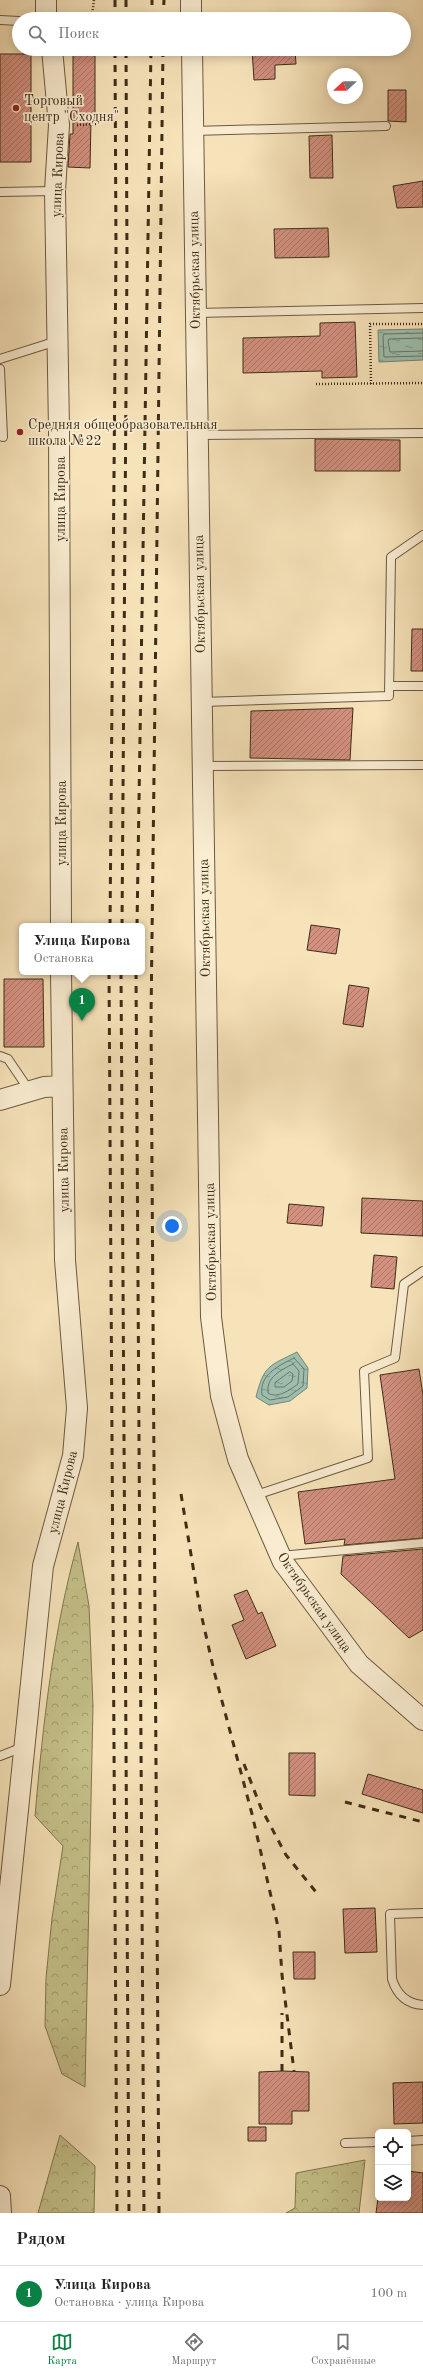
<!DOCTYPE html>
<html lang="ru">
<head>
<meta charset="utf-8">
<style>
  body { margin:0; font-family:"Old Standard TT",serif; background:#f2f2f2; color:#222 }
  .controls { position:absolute; right:12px; bottom:12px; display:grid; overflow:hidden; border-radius:6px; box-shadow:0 2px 10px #0003 }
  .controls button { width:36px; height:36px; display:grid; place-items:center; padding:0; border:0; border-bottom:1px solid #e0e0e0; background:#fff; color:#222; font:20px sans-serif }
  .compass { position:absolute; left:327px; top:68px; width:36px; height:36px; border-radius:50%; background:#fff; box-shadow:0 2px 10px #0003; rotate:248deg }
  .you { position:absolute; left:172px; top:1226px; width:14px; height:14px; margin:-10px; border:3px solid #fff; border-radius:50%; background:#1a73e8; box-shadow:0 0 0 6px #1a73e833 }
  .badge { display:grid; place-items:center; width:26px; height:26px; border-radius:50%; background:#0b8043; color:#fff; font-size:13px; font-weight:700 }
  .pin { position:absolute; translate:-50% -33px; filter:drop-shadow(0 1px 2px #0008) }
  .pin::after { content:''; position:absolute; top:21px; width:14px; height:12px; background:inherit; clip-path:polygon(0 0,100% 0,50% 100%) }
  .popup { position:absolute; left:19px; top:923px; width:126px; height:52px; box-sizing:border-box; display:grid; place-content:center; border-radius:6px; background:#fff; filter:drop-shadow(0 1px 3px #0005); font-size:13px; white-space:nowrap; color:#767676 }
  .popup b { font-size:15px; color:#222 }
  .popup::after { content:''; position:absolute; left:50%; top:100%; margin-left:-8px; border:8px solid transparent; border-top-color:#fff }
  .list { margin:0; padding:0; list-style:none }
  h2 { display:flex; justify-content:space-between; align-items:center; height:52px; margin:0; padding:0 16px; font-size:17px }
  h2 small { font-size:13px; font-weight:400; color:#767676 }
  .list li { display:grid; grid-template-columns:26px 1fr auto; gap:12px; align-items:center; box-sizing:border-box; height:56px; padding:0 16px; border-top:1px solid #e0e0e0 }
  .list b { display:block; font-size:15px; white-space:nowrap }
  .list p { margin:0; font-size:13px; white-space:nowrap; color:#767676 }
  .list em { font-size:13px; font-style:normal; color:#767676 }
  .icon { flex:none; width:22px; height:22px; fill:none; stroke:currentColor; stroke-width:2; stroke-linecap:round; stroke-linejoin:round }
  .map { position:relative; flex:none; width:423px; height:2213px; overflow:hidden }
  .search { position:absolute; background:#fff; box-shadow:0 2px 10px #0003; left:12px; right:12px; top:12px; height:44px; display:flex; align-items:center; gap:10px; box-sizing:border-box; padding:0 14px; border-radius:22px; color:#767676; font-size:15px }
  .sheet { height:108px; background:#fff }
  nav { display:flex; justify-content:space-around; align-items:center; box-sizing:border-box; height:56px; border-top:1px solid #e0e0e0; background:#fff; font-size:11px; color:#767676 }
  nav a { display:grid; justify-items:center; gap:2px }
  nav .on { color:#0b8043 }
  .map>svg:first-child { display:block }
</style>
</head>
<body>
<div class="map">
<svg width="423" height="2213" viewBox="0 0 423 2213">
  <defs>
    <pattern id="forest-crowns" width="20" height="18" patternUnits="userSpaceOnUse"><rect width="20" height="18" fill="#c5c18a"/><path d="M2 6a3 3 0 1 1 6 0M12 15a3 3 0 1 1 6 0" fill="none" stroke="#a19d70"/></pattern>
    <pattern id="water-ripples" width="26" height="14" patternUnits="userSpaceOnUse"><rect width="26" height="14" fill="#9dbeaf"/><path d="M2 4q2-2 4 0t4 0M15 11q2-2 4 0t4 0" fill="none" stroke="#819b8d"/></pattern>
    <pattern id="building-hatch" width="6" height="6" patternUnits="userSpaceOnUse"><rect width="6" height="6" fill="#d39080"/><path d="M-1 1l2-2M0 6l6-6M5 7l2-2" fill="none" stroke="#ac7668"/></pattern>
  </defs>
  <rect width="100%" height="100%" fill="#f7e3ba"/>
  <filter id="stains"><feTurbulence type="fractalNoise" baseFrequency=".005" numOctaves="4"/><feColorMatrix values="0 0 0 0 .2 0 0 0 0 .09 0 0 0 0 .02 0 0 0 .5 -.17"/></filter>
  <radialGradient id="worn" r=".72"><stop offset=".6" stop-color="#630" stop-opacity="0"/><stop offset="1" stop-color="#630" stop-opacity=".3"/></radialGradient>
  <!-- forest -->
  <path fill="url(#forest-crowns)" stroke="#817750" d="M78 1542 89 1606 93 1706 85 2087 62 2074 45 2026 46 1978 52 1918 63 1846 35 1816C43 1724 53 1631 78 1542Z
    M60 2135 95 2166 94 2213H38Z
    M365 2160 359 2213H286L295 2208 296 2173Z"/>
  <!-- water -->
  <path fill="url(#water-ripples)" stroke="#778472" d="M423 329V360L379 362 378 330Z
    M297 1352 308 1368 307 1388 290 1401 269 1405 256 1397C264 1365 269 1366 297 1352Z"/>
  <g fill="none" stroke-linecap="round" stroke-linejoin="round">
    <!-- shore -->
    <path stroke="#6d7663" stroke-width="1" d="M423 333 384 334 383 336 384 357 423 356
      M423 338 389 339 388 341 390 352 423 351
      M294 1358 304 1369 303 1386 288 1397 270 1400 262 1395C259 1375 278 1366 294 1358Z
      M293 1364 299 1371 298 1384C290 1390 277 1399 268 1393 266 1377 281 1370 293 1364Z
      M290 1372 293 1374 292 1381 284 1387H275V1383Z"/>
  </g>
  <!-- building -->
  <path fill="url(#building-hatch)" stroke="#3d2d17" d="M73 49H95V120H91L90 168 68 167 70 134H73Z
    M252 49H295L296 64 275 65V79L254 80Z
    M0 54H31V162H0Z
    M388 90H406V122L388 121Z
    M332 135 333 178H310L309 136Z
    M423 181V207L397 208 393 186Z
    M328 228 329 257 275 258 274 229Z
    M355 322 357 377 322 378V371L243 373V338L320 336V323Z
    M315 439 400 440V471H315Z
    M412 629H423V671H411Z
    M353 708 350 760 250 758 251 711Z
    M311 925 340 929 336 954 307 950Z
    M4 979H43L44 1047H4Z
    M349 985 369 988 363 1027 343 1024Z
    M362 1198 423 1201V1236L361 1233Z
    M289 1204 324 1207 322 1226 287 1223Z
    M374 1255 397 1257 394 1289 371 1287Z
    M419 1369 423 1395V1538L344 1545 345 1539 305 1544 298 1492 395 1479 380 1375Z
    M423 1549V1630L409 1638 341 1574 343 1556Z
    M247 1590 258 1614 262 1612 276 1646 246 1659 232 1625 244 1620 234 1595Z
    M289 1753H315V1796L289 1795Z
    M368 1774 423 1790V1813L362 1794Z
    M375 1908 377 1952 345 1953 343 1909Z
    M293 1952H315V1979H294Z
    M282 2071 309 2072V2111H292V2124H259V2072Z
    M423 2082V2123L394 2124 393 2083Z
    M248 2127H266V2141H248Z
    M408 2171 423 2173V2213H376L378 2198H408Z"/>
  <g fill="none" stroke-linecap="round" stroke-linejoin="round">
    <defs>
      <path id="service" d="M0 20 19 21
        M193 131 386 126
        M0 192 55 191
        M195 313 423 308
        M0 359 57 341
        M0 369 3 437
        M197 435 423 433
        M389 686H423
        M202 702 389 696 391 557 423 535
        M202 766 423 765
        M0 1056 8 1059 29 1090
        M253 1496 368 1458 364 1371 395 1358 404 1284 423 1271
        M280 1556 423 1543
        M0 1756 23 1747
        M423 1913 390 1914 392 1979C397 1995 407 2004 423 2005
        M408 2141 423 2140
        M345 2143 378 2142"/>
      <path id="tertiary" d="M191 0V19
        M46 19V0
        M52 49 59 125 55 191 59 430 61 926
        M192 49 211 1317 221 1396 238 1459 283 1562 359 1664 423 1720
        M0 1100 44 1087 62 1086
        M0 1985 43 1566 73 1456 77 1408 65 1260 61 972
        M0 2196 1 2213"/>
    </defs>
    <!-- service casing -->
    <use href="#service" stroke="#6c5a40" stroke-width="10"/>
    <!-- tertiary casing -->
    <use href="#tertiary" stroke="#6c5a40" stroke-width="22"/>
    <!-- path -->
    <path stroke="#3d2d17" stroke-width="2.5" stroke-dasharray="1 2" stroke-linecap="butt" d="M64 15H92L94 0
      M77 125 96 124
      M316 384 423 383
      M371 384 370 324H423"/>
    <!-- service -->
    <use href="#service" stroke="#faedd2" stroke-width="8"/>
    <!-- tertiary -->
    <use href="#tertiary" stroke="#faedd2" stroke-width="20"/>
    <!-- rail -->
    <path stroke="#3d2d17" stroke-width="3" stroke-dasharray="7 7" stroke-linecap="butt" d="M115 0V19
      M126 0V19
      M152 19V0
      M163 19 164 0
      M110 926 116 249 115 49
      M122 926 127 258 126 49
      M137 926 151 49
      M109 972 117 2213
      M121 972 129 2213
      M136 972 144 2213
      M181 1494 200 1609 214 1671 252 1814 279 1931 282 1975 294 2071
      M244 1764 261 1808 286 1855 316 1892
      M345 1802 423 1822
      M282 2071V2013
      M159 2213 151 1018 163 49"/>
  </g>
  <!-- markers -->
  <g fill="#8f2418" stroke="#faedd2" stroke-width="1.5">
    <circle cx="16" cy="108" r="4"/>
    <circle cx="20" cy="432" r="4"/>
  </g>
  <g text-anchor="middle" stroke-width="3.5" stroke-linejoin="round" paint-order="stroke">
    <!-- poi labels -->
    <g font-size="14" fill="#3d2d17" stroke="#faedd2" text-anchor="start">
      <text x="24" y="105">Торговый<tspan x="24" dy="16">центр "Сходня"</tspan></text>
      <text x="28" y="429">Средняя общеобразовательная<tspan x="28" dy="16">школа №22</tspan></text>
    </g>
    <!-- street labels -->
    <g font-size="14" fill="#3d2d17" stroke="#faedd2">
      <text transform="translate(57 175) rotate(-88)" y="5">улица Кирова</text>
      <text transform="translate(194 270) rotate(-91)" y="5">Октябрьская улица</text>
      <text transform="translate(60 499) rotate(-90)" y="5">улица Кирова</text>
      <text transform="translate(199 594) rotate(-91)" y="5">Октябрьская улица</text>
      <text transform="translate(61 823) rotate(-90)" y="5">улица Кирова</text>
      <text transform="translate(204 918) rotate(-91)" y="5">Октябрьская улица</text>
      <text transform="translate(63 1170) rotate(-91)" y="5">улица Кирова</text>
      <text transform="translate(210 1242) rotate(-91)" y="5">Октябрьская улица</text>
      <text transform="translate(62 1492) rotate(-76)" y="5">улица Кирова</text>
      <text transform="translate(315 1602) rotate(55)" y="5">Октябрьская улица</text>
    </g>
  </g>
  <rect width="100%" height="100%" filter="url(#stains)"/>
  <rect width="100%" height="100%" fill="url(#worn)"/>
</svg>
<div class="controls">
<button><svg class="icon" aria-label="locate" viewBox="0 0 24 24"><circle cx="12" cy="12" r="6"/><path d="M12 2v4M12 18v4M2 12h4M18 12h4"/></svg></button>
<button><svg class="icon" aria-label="layers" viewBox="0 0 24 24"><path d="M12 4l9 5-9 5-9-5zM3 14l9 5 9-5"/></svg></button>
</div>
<svg class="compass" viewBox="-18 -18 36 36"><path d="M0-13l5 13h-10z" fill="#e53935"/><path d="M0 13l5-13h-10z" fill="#767676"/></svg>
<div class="you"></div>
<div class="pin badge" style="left:82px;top:1021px">1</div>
<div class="popup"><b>Улица Кирова</b>Остановка</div>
<div class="search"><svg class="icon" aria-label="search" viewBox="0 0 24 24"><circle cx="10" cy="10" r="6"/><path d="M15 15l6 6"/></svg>Поиск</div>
</div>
<section class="sheet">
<h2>Рядом<small></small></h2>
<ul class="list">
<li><span class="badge">1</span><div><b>Улица Кирова</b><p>Остановка · улица Кирова</p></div><em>100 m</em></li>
</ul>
</section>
<nav>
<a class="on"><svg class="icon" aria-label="map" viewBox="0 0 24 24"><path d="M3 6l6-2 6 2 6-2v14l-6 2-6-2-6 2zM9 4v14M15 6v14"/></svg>Карта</a>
<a><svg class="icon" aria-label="directions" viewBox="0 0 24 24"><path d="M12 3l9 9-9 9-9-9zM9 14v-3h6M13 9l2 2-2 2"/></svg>Маршрут</a>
<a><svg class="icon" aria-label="saved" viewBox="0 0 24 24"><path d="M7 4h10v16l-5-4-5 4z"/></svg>Сохранённые</a>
</nav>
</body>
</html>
